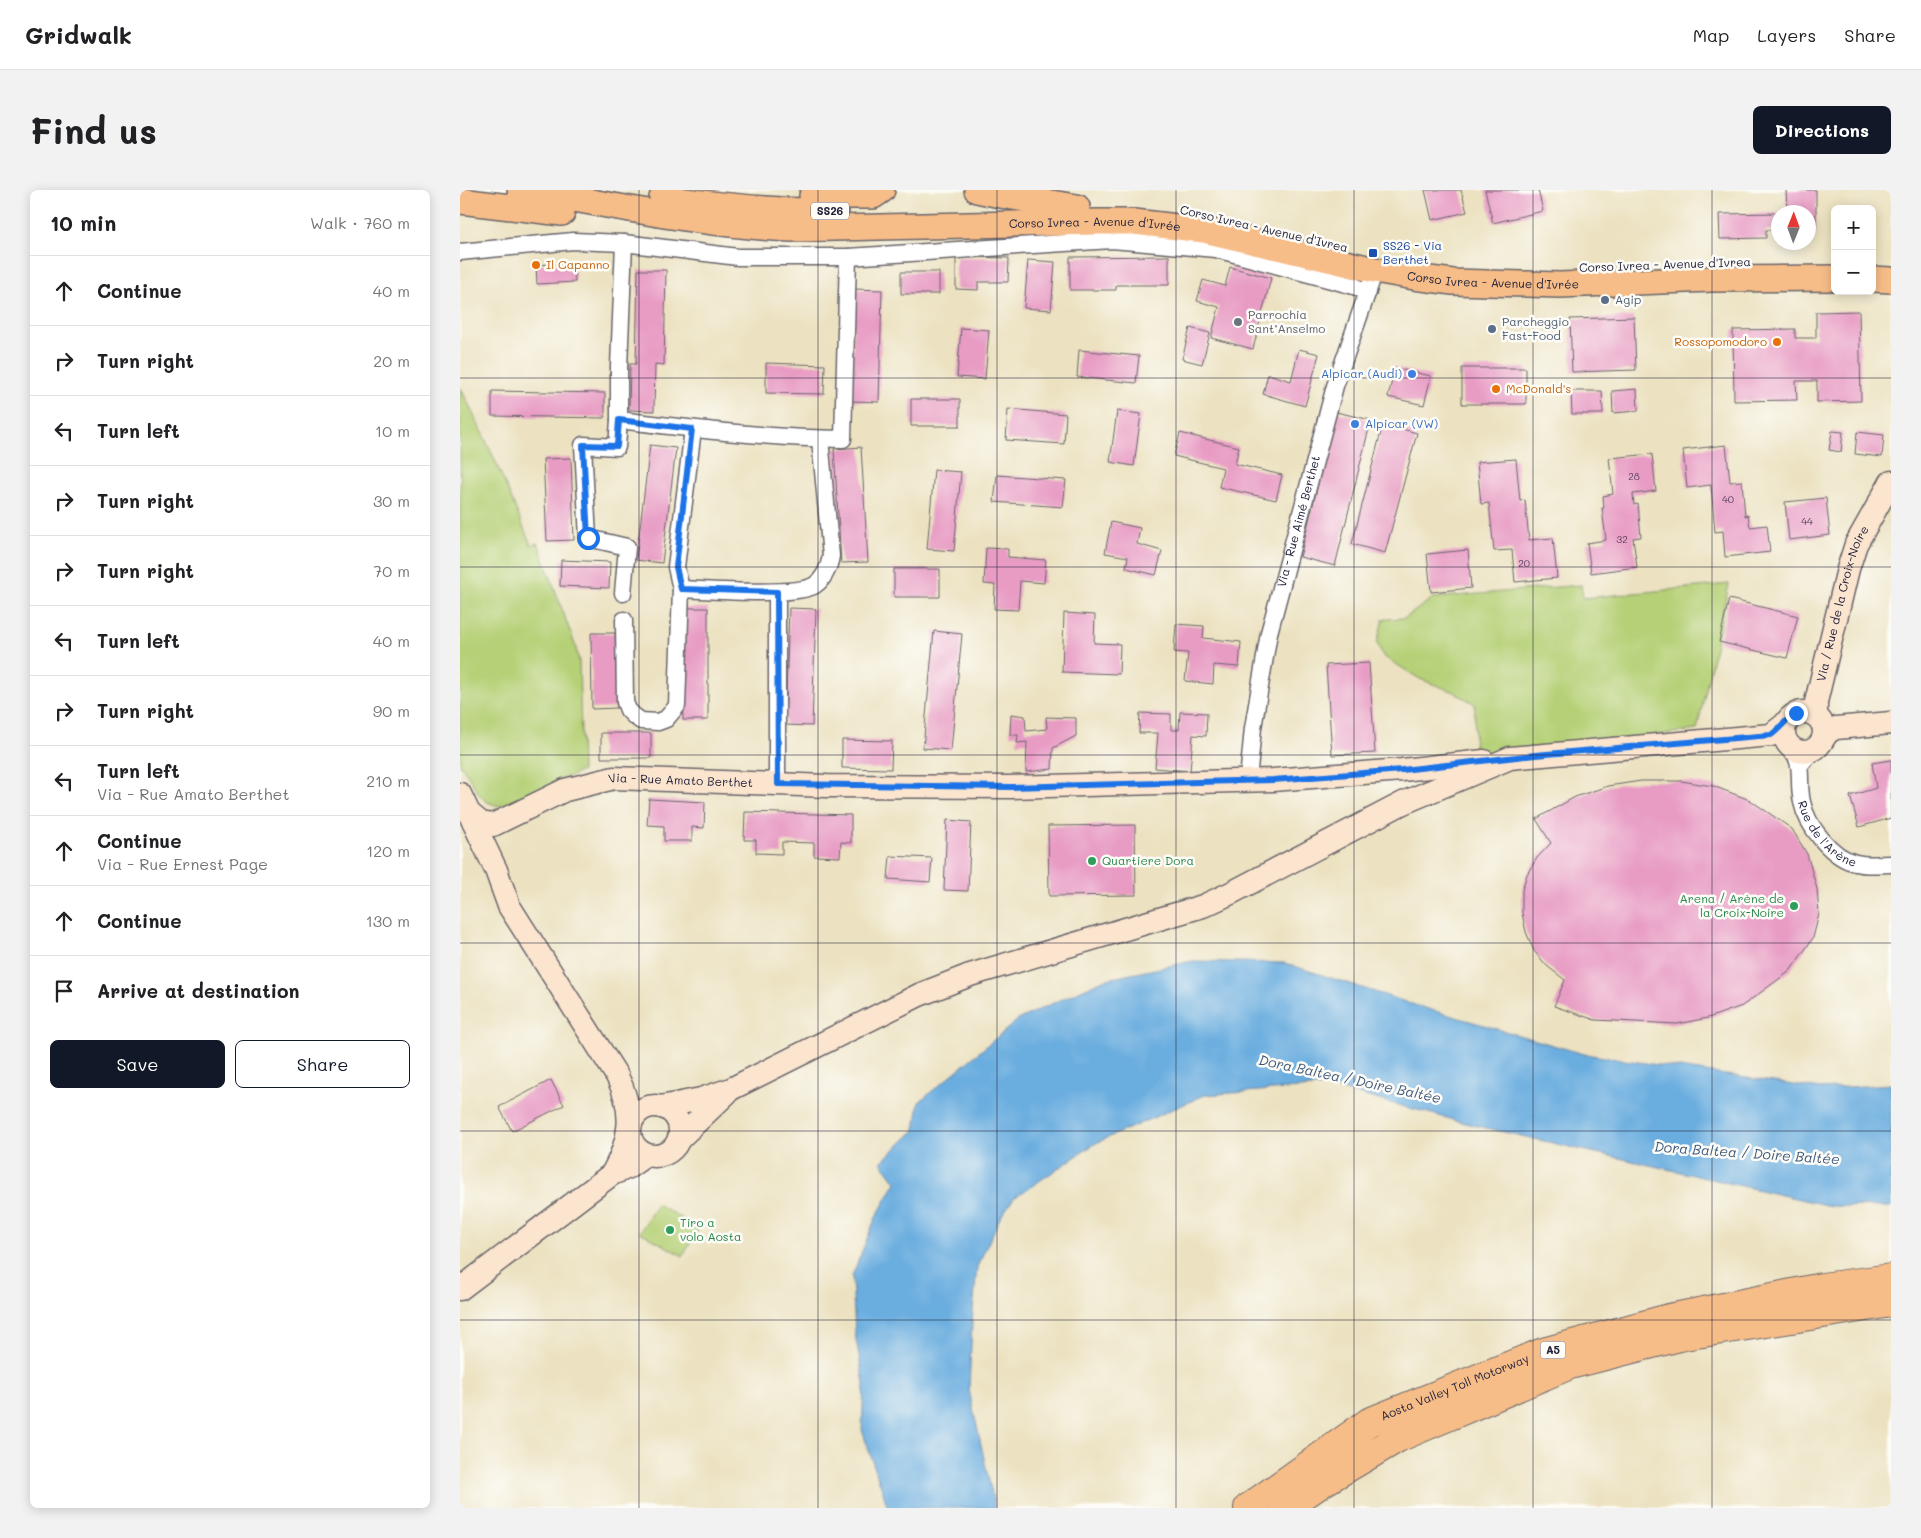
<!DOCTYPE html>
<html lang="en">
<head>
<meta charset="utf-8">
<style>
  body { margin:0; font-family:Mali,sans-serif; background:#f2f2f2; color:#202124 }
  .controls { position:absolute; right:15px; top:15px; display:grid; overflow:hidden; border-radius:8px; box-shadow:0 2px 12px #0003 }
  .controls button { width:45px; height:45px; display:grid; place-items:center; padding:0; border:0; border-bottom:1px solid #e0e0e0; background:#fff; color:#202124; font:25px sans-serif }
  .compass { position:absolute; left:1311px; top:15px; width:45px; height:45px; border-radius:50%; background:#fff; box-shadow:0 2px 12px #0003; rotate:1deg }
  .stop { position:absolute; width:15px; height:15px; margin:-11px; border:4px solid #1a73e8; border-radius:50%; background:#fff }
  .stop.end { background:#1a73e8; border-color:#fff; box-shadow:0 1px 5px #0008 }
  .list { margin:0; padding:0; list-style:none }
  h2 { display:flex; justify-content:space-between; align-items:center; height:65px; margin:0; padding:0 20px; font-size:21px }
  h2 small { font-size:16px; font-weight:400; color:#757577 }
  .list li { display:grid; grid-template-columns:32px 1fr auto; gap:15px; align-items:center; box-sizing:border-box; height:70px; padding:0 20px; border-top:1px solid #e0e0e0 }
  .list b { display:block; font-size:19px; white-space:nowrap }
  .list p { margin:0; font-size:16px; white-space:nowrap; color:#757577 }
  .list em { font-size:16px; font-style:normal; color:#757577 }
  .actions { display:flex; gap:10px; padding:15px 20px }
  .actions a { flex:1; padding:11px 0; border:1px solid #111827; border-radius:8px; text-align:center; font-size:18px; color:#111827 }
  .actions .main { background:#111827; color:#fff }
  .icon { flex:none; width:28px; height:28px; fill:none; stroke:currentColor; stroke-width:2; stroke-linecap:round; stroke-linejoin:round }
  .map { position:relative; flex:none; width:1431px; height:1318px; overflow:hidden; border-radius:8px }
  header { display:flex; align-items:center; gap:30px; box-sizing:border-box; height:70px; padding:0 25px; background:#fff; border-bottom:1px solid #e0e0e0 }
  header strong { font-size:24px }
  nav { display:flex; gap:28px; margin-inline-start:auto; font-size:18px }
  .intro { display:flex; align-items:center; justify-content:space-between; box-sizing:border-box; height:120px; padding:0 30px }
  h1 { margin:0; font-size:35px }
  .button { padding:12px 22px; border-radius:8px; background:#111827; color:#fff; font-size:18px; font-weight:700 }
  main { display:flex; gap:30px; padding:0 30px }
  aside { flex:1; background:#fff; border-radius:8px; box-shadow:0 2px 12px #0003 }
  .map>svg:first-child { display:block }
</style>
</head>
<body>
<header>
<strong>Gridwalk</strong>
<nav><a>Map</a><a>Layers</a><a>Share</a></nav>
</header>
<div class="intro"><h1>Find us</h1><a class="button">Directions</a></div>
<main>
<aside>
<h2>10 min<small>Walk · 760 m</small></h2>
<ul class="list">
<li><svg class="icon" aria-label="ahead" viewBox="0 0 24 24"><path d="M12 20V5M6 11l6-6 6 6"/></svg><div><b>Continue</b></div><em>40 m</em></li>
<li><svg class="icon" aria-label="right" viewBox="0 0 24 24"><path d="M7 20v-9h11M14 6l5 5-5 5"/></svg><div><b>Turn right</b></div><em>20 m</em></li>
<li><svg class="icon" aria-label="left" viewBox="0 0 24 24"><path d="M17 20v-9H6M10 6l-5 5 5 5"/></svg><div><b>Turn left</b></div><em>10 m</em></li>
<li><svg class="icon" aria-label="right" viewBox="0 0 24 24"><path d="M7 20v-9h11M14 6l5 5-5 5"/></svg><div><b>Turn right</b></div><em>30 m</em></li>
<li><svg class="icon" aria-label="right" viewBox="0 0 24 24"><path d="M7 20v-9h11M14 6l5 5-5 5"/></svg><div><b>Turn right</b></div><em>70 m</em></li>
<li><svg class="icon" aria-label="left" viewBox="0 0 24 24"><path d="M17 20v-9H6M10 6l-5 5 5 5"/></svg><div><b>Turn left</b></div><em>40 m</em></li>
<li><svg class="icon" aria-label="right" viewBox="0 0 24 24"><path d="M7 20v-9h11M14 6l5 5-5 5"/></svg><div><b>Turn right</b></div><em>90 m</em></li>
<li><svg class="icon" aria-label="left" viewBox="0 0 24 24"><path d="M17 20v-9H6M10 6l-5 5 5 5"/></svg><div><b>Turn left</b><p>Via - Rue Amato Berthet</p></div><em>210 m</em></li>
<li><svg class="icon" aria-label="ahead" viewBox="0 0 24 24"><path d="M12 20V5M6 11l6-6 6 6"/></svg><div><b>Continue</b><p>Via - Rue Ernest Page</p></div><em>120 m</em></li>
<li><svg class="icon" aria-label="ahead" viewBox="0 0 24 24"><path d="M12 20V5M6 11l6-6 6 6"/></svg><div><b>Continue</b></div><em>130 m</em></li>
<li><svg class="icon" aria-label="arrive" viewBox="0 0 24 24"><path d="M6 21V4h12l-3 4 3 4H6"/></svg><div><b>Arrive at destination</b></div></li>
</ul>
<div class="actions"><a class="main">Save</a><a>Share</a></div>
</aside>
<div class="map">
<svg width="1431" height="1318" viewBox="0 0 1431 1318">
  <rect width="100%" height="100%" fill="#fdfcf7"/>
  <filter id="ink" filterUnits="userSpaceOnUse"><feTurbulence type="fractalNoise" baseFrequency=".02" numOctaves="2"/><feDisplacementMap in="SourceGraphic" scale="10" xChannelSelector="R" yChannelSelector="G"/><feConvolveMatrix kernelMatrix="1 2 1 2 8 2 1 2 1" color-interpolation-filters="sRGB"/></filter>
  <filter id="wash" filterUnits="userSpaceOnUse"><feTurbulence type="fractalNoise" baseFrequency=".0096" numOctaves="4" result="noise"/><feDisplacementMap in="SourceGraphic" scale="20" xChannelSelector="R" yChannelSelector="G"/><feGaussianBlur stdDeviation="1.12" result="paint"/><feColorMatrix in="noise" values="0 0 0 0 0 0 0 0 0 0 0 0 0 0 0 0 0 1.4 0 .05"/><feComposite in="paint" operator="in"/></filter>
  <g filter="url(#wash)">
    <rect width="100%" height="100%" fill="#ece2c1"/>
    <!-- green -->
    <path fill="#b5d076" stroke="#6c7958" d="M0 196 35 270 71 355 78 353 115 455 119 471 122 581 42 616C13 613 17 592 0 575Z
      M1269 394 1237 540 1129 554 1014 566 1015 514 994 502 960 489 923 466 917 453 923 429 945 428 973 408 1121 395 1123 408Z
      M197 1014 239 1038 223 1066 180 1042Z"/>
    <!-- water -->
    <path fill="#6aaddf" stroke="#46688d" d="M733 771 825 773 958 816 1124 864 1361 899 1431 894V1017L1370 1016 1013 935 867 896 745 905 636 953 554 1008 540 1028 517 1077 512 1133 509 1200 535 1318H428L402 1240 404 1194 395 1144 392 1086 415 1029 436 992 421 972 455 940 459 912 559 829 643 790Z"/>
    <g id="blocks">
      <!-- building -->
      <path fill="#e89cc4" d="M965 0H1001L1007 22 972 30Z
        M1025 0H1078L1083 21 1033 33Z
        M1326 0H1356V39H1348V22H1327Z
        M1318 23V40H1306V48L1260 49 1259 24Z
        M709 66V95H656V100H610V67Z
        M496 67 549 68 548 92H518V100L496 99Z
        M568 70 595 72 591 120 564 118Z
        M114 73 115 92 77 94 76 75Z
        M770 77 811 88 793 159 751 148 759 117 737 111 743 90 765 96Z
        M178 80H206L204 175 195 174 194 221 169 220 170 174H176Z
        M441 82H479V104H441Z
        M394 99 422 100 419 212 392 211Z
        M1399 121 1401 211 1357 212V191H1336L1337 210 1274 211 1273 140 1335 139V148H1356V122Z
        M1174 127 1176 180 1112 182 1110 129Z
        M501 138 529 140 525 189 497 187Z
        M730 138 750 143 742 174 722 169Z
        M839 159 859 164 845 216 803 204 808 184 831 191Z
        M619 160 679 166 676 193 617 187Z
        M306 173 365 175 364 204 306 203Z
        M935 178 971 186 964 215 928 207Z
        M1002 178H1066V214H1002Z
        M1177 199 1178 221 1153 223 1152 201Z
        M32 201 145 203V228L32 226Z
        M1111 201H1142L1143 224H1112Z
        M451 209H500V236H451Z
        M548 219 606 224 604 254 546 250Z
        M657 221 681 224 674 276 650 272Z
        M876 222 911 230 875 376 840 367Z
        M923 234 957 243 925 363 892 354Z
        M1372 241 1383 242 1381 262 1369 260Z
        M1397 242 1424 245 1422 267 1395 264Z
        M720 243 779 257 775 274 822 285 816 310 759 297 763 278 714 266Z
        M190 255 216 258 202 373 176 370Z
        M1266 255 1270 292 1282 291 1285 326 1288 325 1290 337 1307 335 1310 362 1265 367 1263 341 1255 342 1251 295 1227 298 1223 260Z
        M401 257 408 372 381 373 374 259Z
        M1192 264 1196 301 1173 304 1174 315 1178 314 1181 347 1173 348 1177 377 1131 383 1127 353 1146 350 1142 318H1144L1143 306 1153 304 1149 268Z
        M111 268 114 350 87 351 83 269Z
        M1056 269 1060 311 1065 310 1069 350 1093 348 1097 388 1055 392 1052 360 1034 361 1029 313 1021 314 1017 272Z
        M474 280 501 282 494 361 467 359Z
        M537 285 606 290 603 317 534 312Z
        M1366 308 1370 345 1329 350 1325 312Z
        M651 332 680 338 677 354 702 361 696 385 666 378 668 367 645 363Z
        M526 358 548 359V367L586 370 584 393 560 391 558 420 534 419 535 395 524 394Z
        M1008 360 1011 398 971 402 967 364Z
        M101 370 150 372 149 398 100 396Z
        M434 379H480V407H434Z
        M1269 409 1338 426 1327 468 1259 452Z
        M224 418H248V530H223Z
        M329 418 356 419 352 536 325 535Z
        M604 423 635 425 634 453 660 454 659 484 602 482Z
        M716 434 744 436 743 448 781 452 779 477 754 475 753 494 725 491 728 463 714 462Z
        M474 441 502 444 491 560 463 558Z
        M131 443H155L157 518 132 519Z
        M909 473 915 563 872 565 866 475Z
        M720 522 747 523 746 546 733 545 730 581 695 578 698 543H679L680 523 711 524V540H719Z
        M551 524 565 526 566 541 587 539 586 527 616 528V546L593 558 592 579 566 582 567 552 557 553 558 545H550Z
        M141 543H191V568H141Z
        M382 550 432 551 431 579 382 578Z
        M1431 570V628L1399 637 1390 606 1416 598 1412 573Z
        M1181 591H1221L1253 596 1290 610 1332 639 1347 664 1357 699 1359 724 1353 748 1330 781 1282 816 1248 828 1217 834 1135 830 1094 816 1105 790 1087 776 1074 761 1066 742 1062 723V700L1067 684 1077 668 1091 653 1076 629 1115 607 1148 596Z
        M189 609 245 612 244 638 232 637V651H204V636L187 635Z
        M285 622 391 625V653L381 652 380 667 354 666V653L322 652V664L296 663V650H284Z
        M487 630 511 632 508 701 484 700Z
        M675 635 676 705 589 706 588 636Z
        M430 666 472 668 470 692 428 689Z
        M91 890 104 915 52 941 39 917Z"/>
    </g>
  </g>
  <g filter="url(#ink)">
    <use href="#blocks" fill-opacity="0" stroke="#69656a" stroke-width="1"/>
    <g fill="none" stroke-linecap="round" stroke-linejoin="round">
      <defs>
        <g id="street">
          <path d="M164 53 159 177V230C233 239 308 248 383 249L388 67"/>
          <path d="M0 62 113 51 164 53 278 67H388L652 50 756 59 894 96 908 102"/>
          <path d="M159 230 157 257 123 255 128 348 167 357 163 403"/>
          <path d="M221 399C247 400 337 407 355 395 365 388 369 377 371 366L360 249"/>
          <path d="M317 402V594"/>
          <path d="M164 430 165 512 168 520 174 526 181 531 198 532 206 529 217 516 221 399 216 377 233 239"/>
          <path id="s1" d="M1331 557C1345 577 1337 590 1342 612 1347 636 1372 668 1396 673 1407 676 1420 674 1431 674"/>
          <path d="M1340 575 1352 561"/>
          <path id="s2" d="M788 590 793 538 809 443 875 196 911 92"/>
        </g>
        <g id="secondary">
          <circle cx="1344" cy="542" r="20"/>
          <path id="s3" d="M1356 525V512L1388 379 1396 354 1431 292"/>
          <path d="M1362 551 1368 542 1376 538 1431 533"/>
          <path d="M0 604 36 680 49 716 157 886C175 922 171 950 152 984"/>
          <path id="s4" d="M9 623 21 633 33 635 105 600 154 588 367 596 550 597 813 590 942 580 1024 571"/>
          <circle cx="195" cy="941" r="25"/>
          <path d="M201 917 241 909 271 899 459 805 510 785 743 716 771 703 943 613 1050 568 1311 545 1325 534"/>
          <path d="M219 949 267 903"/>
          <path d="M0 1099 152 984 169 977 186 965"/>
        </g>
        <g id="primary">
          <path id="s5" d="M60 0C150 14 239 35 331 39L637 32H674L744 40 915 80 954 87 993 92 1100 95 1252 89 1375 88"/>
          <path d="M517 0 540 5 617 17"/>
          <path d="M352 6H413L422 0"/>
          <path d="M202 8C260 16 318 22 376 21"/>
          <path d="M0 11 102 23"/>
          <path d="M1412 89 1431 90"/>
        </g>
        <g id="highway">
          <path id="s6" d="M788 1318 909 1232 1083 1162 1209 1128 1362 1097 1431 1088"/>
          <path d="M825 1318 862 1293 938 1248 1110 1175 1224 1146 1431 1113"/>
        </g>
      </defs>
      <!-- street casing -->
      <use href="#street" stroke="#69656a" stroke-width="19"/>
      <!-- secondary casing -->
      <use href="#secondary" stroke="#69656a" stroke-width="25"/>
      <!-- primary casing -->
      <use href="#primary" stroke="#69656a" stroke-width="28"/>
      <!-- highway casing -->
      <use href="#highway" stroke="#69656a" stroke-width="30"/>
      <!-- street -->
      <use href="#street" stroke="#fff" stroke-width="16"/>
      <!-- secondary -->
      <use href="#secondary" stroke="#fce5cf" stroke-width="22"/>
      <!-- primary -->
      <use href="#primary" stroke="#f7bd88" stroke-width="25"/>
      <!-- highway -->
      <use href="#highway" stroke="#f7bd88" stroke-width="28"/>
    </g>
  </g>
  <g fill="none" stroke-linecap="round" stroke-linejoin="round" filter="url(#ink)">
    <!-- route -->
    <path stroke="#1a73e8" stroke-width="6" d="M128 348 123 255 157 256 159 230 232 239 216 377 221 399 317 402 318 594 550 597 813 590 942 580 1075 565 1311 545C1321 538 1326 529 1336 523"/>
  </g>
  <!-- grid -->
  <path fill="none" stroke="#22223b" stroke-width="1" stroke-opacity="0.55" d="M179 0V1318M358 0V1318M537 0V1318M716 0V1318M894 0V1318M1073 0V1318M1252 0V1318M0 188H1431M0 377H1431M0 565H1431M0 753H1431M0 941H1431M0 1130H1431"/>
  <!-- markers -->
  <rect fill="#1a4fb4" stroke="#fdfcf7" stroke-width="2" x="908" y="58" width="10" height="10" rx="2.5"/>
  <g fill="#e8710a" stroke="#fdfcf7" stroke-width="2">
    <circle cx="76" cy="75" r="5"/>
    <circle cx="1317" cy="152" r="5"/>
    <circle cx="1036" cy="199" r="5"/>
  </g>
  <g fill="#5c6f8a" stroke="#fdfcf7" stroke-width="2">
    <circle cx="1145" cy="110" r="5"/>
    <circle cx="1032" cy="139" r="5"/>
  </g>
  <circle fill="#6b7280" stroke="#fdfcf7" stroke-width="2" cx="778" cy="132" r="5"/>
  <g fill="#3f7fe0" stroke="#fdfcf7" stroke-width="2">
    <circle cx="952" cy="184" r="5"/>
    <circle cx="895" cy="234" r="5"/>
  </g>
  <g fill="#2e9e5b" stroke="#fdfcf7" stroke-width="2">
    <circle cx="632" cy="671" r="5"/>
    <circle cx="1334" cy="716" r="5"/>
    <circle cx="210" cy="1040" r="5"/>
  </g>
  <g text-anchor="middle" stroke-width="5" stroke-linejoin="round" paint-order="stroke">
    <!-- number labels -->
    <g font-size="10" fill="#54405d">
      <text x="1174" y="290">28</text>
      <text x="1268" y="313">40</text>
      <text x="1347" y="335">44</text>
      <text x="1162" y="353">32</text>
      <text x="1064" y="377">20</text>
    </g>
    <!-- shield labels -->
    <g fill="#fdfcf7" stroke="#646373" stroke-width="1">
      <rect x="351" y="12.5" width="38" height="17" rx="4"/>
      <rect x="1080.5" y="1151.5" width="25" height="17" rx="4"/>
    </g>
    <g font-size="11" font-weight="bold" fill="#22223b">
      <text x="370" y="25">SS26</text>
      <text x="1093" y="1164">A5</text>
    </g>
    <!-- street labels -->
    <g font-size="12" fill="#22223b" stroke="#fdfcf7">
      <text dy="4" stroke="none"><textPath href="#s5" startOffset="578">Corso Ivrea - Avenue d'Ivrée</textPath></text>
      <text transform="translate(804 39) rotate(13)" y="4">Corso Ivrea - Avenue d'Ivrea</text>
      <text transform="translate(1205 75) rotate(-2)" y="4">Corso Ivrea - Avenue d'Ivrea</text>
      <text dy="4" stroke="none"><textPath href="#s5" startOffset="982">Corso Ivrea - Avenue d'Ivrée</textPath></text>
      <text dy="4" stroke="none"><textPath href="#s2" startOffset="264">Via - Rue Aimé Berthet</textPath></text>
      <text dy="4" stroke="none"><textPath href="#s3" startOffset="115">Via / Rue de la Croix-Noire</textPath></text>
      <text dy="4" stroke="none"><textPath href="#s4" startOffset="225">Via - Rue Amato Berthet</textPath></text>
      <text dy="4" stroke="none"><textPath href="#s1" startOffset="99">Rue de l'Arène</textPath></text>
      <text dy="4" stroke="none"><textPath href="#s6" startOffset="241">Aosta Valley Toll Motorway</textPath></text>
    </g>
    <!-- transit labels -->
    <g font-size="12" fill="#164399" stroke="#fdfcf7" text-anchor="start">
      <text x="923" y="60">SS26 - Via<tspan x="923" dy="14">Berthet</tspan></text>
    </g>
    <!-- food labels -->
    <g font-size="12" fill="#c56008" stroke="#fdfcf7" text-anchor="start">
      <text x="86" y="79">Il Capanno</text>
      <text x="1307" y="156" text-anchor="end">Rossopomodoro</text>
      <text x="1046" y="203">McDonald's</text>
    </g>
    <!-- service labels -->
    <g font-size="12" fill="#4e5e75" stroke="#fdfcf7" text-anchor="start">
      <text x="1155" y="114">Agip</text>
      <text x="1042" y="136">Parcheggio<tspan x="1042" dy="14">Fast-Food</tspan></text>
    </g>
    <!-- worship labels -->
    <g font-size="12" fill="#5b616d" stroke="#fdfcf7" text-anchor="start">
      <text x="788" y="129">Parrochia<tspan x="788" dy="14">Sant’Anselmo</tspan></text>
    </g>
    <!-- shop labels -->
    <g font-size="12" fill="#366cbe" stroke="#fdfcf7" text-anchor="end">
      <text x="942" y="188">Alpicar (Audi)</text>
      <text x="905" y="238" text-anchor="start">Alpicar (VW)</text>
    </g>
    <!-- leisure labels -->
    <g font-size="12" fill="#27864d" stroke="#fdfcf7" text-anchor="start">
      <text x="642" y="675">Quartiere Dora</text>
      <text x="1324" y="713" text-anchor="end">Arena / Arène de<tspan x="1324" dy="14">la Croix-Noire</tspan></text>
      <text x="220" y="1037">Tiro a<tspan x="220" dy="14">volo Aosta</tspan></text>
    </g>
    <!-- water labels -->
    <g font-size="14" font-style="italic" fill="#3f5a7d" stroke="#fdfcf7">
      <text transform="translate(890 889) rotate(12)" y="5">Dora Baltea / Doire Baltée</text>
      <text transform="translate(1287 963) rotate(4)" y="5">Dora Baltea / Doire Baltée</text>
    </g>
  </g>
</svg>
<div class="controls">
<button>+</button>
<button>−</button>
</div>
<svg class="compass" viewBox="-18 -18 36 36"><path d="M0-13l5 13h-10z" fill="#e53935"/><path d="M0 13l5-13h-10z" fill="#757577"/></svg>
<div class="stop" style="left:128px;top:348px"></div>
<div class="stop end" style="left:1336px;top:523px"></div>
</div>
</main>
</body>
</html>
